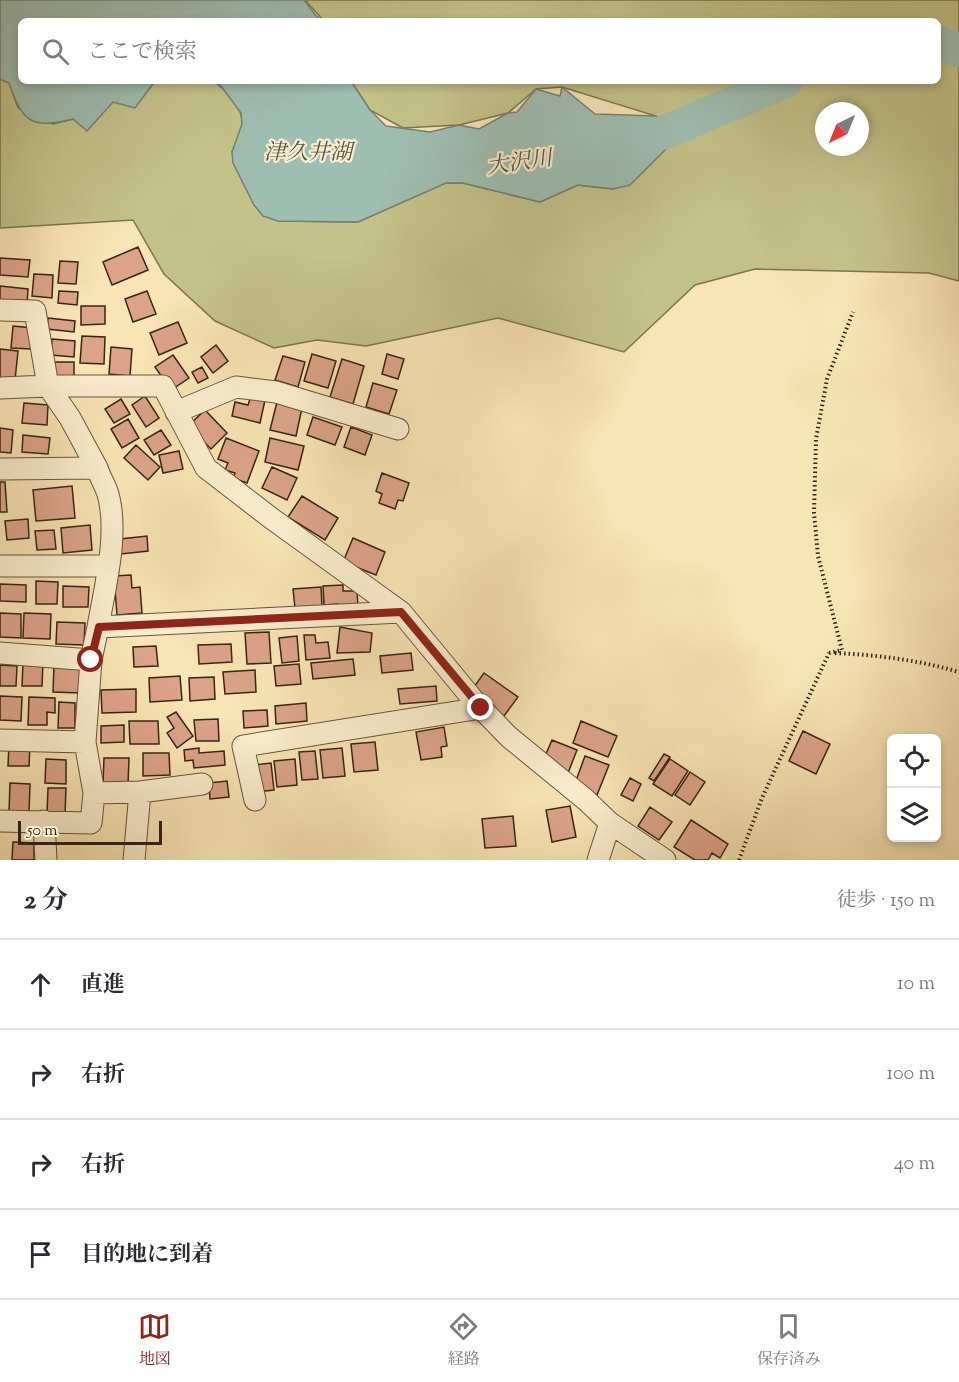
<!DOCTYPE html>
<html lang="ja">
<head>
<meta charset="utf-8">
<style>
  body { margin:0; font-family:"Sorts Mill Goudy","Noto Serif JP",serif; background:#f2f2f3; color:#2b2b33 }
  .controls { position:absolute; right:18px; bottom:18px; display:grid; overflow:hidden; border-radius:9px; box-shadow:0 3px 9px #0003 }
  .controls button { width:54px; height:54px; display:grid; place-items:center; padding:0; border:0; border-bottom:2px solid #e1e1e2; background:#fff; color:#2b2b33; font:30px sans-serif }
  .compass { position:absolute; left:815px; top:102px; width:54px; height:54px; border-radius:50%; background:#fff; box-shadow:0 3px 9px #0003; rotate:223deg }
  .scale { position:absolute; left:18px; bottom:15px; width:144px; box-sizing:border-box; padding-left:6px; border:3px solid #372517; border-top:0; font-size:16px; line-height:21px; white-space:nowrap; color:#372517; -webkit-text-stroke:4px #faedce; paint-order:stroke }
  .stop { position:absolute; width:18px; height:18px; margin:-14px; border:4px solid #8f2418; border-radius:50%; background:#fff }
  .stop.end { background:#8f2418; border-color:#fff; box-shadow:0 2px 6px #0008 }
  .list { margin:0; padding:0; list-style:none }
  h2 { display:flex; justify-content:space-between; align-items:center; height:78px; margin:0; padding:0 24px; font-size:26px }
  h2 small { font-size:20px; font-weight:400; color:#7c7c81 }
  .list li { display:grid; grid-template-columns:39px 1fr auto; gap:18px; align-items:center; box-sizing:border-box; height:90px; padding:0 24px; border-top:2px solid #e1e1e2 }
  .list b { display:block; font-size:22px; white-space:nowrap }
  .list em { font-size:20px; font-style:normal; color:#7c7c81 }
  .icon { flex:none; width:33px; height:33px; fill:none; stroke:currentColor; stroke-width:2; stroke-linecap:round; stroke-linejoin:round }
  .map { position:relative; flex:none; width:959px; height:860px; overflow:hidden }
  .search { position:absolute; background:#fff; box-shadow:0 3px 9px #0003; left:18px; right:18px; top:18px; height:66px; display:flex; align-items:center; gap:15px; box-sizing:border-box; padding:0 21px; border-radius:9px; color:#7c7c81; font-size:22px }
  .sheet { height:438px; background:#fff }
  nav { display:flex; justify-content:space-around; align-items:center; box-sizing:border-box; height:84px; border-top:2px solid #e1e1e2; background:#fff; font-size:16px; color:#7c7c81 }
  nav a { display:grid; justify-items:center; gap:3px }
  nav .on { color:#8f2418 }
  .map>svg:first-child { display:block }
</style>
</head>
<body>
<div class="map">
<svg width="959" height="860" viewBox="0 0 959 860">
  <rect width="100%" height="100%" fill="#f8e4b4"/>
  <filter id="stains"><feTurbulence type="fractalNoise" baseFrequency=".00333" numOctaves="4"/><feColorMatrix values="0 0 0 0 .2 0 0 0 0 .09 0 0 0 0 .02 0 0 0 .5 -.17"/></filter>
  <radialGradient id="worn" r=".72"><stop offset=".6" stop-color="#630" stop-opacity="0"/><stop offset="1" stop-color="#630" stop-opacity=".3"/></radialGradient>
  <!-- green -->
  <path fill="#c3c289" stroke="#7d7450" stroke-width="1.5" fill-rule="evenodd" d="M305 0H959V281L929 273 755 269 695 285 624 352 498 318 366 346 317 340 274 348 215 321 164 274 133 220 0 228V79L9 83 18 108 53 124 73 119 113 102 135 107 155 81H213C225 89 244 109 242 124 241 133 235 144 232 152L278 221 358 222 445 183H463L540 202 578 185 613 189 668 147 656 116 562 87 536 89 508 113 459 125 403 128 370 110 351 81H938V21H324ZM824 111H860V147H824Z"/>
  <!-- water -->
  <path fill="#9ebeb2" stroke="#758174" stroke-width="1.5" d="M0 0H304L317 17 324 21H21V81H155L135 108 113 102 87 131 73 119C31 129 23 123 9 83L0 79Z
    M213 81H351L370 110 386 126 430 132 459 125 479 129 508 113 517 112 536 89 560 96 562 87 595 114 656 116 668 147 630 185 613 189 578 185 540 202 463 183H446L358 222 278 221 263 216 254 205 233 163 232 152 242 124 241 113 221 86Z"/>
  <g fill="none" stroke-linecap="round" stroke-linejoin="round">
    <!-- river -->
    <path stroke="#9ebeb2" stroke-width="34" d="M938 42 959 50
      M617 143 663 133 786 81"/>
  </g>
  <!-- building -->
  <path fill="#dca389" stroke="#372517" stroke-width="1.5" d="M138 247 148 270 112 285 103 262Z
    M0 258 30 260 28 277 0 275Z
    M60 261 78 262 76 284 58 283Z
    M34 274 53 275 52 298 32 296Z
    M0 286 28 289 27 305 0 302Z
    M59 291 78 292 77 305 58 303Z
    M147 291 156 314 133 322 125 299Z
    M81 306H105V324L81 325Z
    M48 318 75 321 74 332 47 329Z
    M178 322 187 343 159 355 150 333Z
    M13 326 33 328 31 349 11 348Z
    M82 336 105 337 104 364 80 363Z
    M52 339 75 341 74 357 51 355Z
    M216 345 228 361 213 373 201 357Z
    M111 347 132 349 130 376 109 374Z
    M0 349 18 351 15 380 0 379Z
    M312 354 336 361 328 388 304 381Z
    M387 354 404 359 398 379 382 374Z
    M173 355 189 378 171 390 155 367Z
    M283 356 305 362 298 387 275 380Z
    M342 359 364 366 353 404 330 397Z
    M52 362H74V381H52Z
    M202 367 208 378 198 383 192 372Z
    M373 383 397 390 389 414 366 407Z
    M145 396 159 418 146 427 132 405Z
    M251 396 265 400 260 423 232 416 235 402 248 405Z
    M121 399 130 414 114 423 105 409Z
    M277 402 302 408 296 436 270 430Z
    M24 403 48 405 47 425 22 423Z
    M205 410 227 433 211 449 188 426Z
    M313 417 342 427 335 445 307 435Z
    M128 419 139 438 122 448 111 429Z
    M351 427 372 435 365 455 344 447Z
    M0 428 13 430 11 453 0 452Z
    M161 430 171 445 154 455 144 440Z
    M23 435 50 438 48 454 22 452Z
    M226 438 259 451 247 483 233 478 235 473 225 470 228 463 218 459Z
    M270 438 304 446 298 470 265 462Z
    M136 445 160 467 148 480 124 458Z
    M179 451 183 469 163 473 159 455Z
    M272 467 297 478 287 500 262 488Z
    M382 473 409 483 403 501 398 500 395 509 379 503 382 494 376 491Z
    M0 482H5L7 512H0Z
    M72 486 75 518 36 521 33 490Z
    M302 496 338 518 325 540 288 517Z
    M28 519 29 538 7 540 5 521Z
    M90 525 92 550 63 553 61 528Z
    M54 530 56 549 37 550 35 531Z
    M147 536 148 551 121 554 120 539Z
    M353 538 385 552 376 575 343 562Z
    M131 575 132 588 140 587 142 613 117 615 114 576Z
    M36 581 58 582 57 604H36Z
    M0 584 26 585V602L0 601Z
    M343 585V591H357L358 607 338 608V604L324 605 323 586Z
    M63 586 89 587 88 607H63Z
    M321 587 322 606 295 608 293 589Z
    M0 613 21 614V638L0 637Z
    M24 613 51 614 50 639 23 638Z
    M57 622 85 623 84 645 56 644Z
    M340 627 372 633 370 652 337 653Z
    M269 632 271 663 247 664 245 633Z
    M304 635H315L316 643 328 642 330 658 306 660Z
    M297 636 299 661 282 663 279 638Z
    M231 644 232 662 199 664 198 645Z
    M156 646 158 666 134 667 133 647Z
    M411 653 413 670 382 673 380 656Z
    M353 659 355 675 313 679 311 663Z
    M23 662H43L42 686H22Z
    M299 664 301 684 276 686 274 666Z
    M0 665 17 666 16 686H0Z
    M54 665 81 666 80 693 53 692Z
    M255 670 256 692 225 694 223 672Z
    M484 673 518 697 504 716 471 691Z
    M180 676 182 700 150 702 149 678Z
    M214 677 215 699 190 701 189 678Z
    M436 686 437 701 400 704 398 689Z
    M136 689V712L102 713 101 690Z
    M0 696 22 697 21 721 0 720Z
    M29 697 55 698V713L47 712V725H28Z
    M59 702 75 703V728H58Z
    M306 703 307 721 276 724 275 706Z
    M267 710 268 726 244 728 243 711Z
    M176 712 193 736 177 748 167 733 174 728 167 717Z
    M218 719 219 741H196L194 720Z
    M129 721H158L159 744H130Z
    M581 721 617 736 608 757 573 743Z
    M124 725V742L101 743V726Z
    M444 727 447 746 441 747 442 757 421 760 416 732Z
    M803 731 830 744 816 774 789 761Z
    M552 740 577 750 568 773 542 763Z
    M375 742 378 770 354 772 351 744Z
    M9 744 30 745 29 766H8Z
    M199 748V753L224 751 225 765 194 768 193 760 185 761 184 750Z
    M342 748 345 776 323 778 320 750Z
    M315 751 318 779 302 780 299 752Z
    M143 753H169L170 775 143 776Z
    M664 754 670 757 654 781 649 778Z
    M585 756 609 765 597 795 574 786Z
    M104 758H129L128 785 103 784Z
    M46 759 66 760V784L45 783Z
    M295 759 297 785 277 787 274 761Z
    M670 759 688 771 672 796 653 784Z
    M271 763 274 790 256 792 253 765Z
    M690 772 705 782 690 805 675 795Z
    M630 778 641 784 633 801 621 795Z
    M227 781 229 797 210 799 209 783Z
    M10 783 30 784 29 814 9 813Z
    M48 788H66L65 815 47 814Z
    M570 806 576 837 552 842 546 810Z
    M650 807 672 822 659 840 638 826Z
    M513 816 516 846 485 848 482 819Z
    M691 820 728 844 720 858 712 853 708 860H695L674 847Z
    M13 842 34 843V860H12Z"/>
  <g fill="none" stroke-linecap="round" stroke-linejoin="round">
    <defs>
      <path id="minor" d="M0 310 35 311 48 386 70 418 97 468
        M0 388 48 386H163L206 468 271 518 401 612 476 703 509 737 586 800 610 823 665 860
        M176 412 236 387 276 392 398 429
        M0 469 97 468C100 477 105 485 108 494 119 534 105 586 98 627
        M0 566H108
        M0 653 91 660
        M0 740 85 742
        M94 793 140 792 202 784
        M255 800 243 746 481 708
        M0 821 91 823 94 793 85 742 91 660 98 627 401 612
        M44 821 46 860
        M134 860 140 792
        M598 860 610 823"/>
    </defs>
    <!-- minor casing -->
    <use href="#minor" stroke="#67553e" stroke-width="23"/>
    <!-- path -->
    <path stroke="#372517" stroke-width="4" stroke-dasharray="1.5 3" stroke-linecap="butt" d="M829 653 842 650 818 556 814 513 816 439 827 379 853 312
      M835 653C878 655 918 660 959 672
      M739 860 762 798 829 653"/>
    <!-- minor -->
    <use href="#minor" stroke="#faedce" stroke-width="21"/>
  </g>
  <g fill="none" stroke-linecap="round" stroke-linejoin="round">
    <!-- route -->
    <path stroke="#8f2418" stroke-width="8" d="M91 660 99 627 401 612 481 708"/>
  </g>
  <g text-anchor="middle" stroke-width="4.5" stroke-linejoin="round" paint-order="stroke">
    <!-- water labels -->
    <g font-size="22" font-style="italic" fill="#565346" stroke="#faedce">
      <text x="308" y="159">津久井湖</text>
      <text transform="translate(519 161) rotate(-8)" y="8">大沢川</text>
    </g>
  </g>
  <rect width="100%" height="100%" filter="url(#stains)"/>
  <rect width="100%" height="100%" fill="url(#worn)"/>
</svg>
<div class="controls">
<button><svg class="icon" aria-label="locate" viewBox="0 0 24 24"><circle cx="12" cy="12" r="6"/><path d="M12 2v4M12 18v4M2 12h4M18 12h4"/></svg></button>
<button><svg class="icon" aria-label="layers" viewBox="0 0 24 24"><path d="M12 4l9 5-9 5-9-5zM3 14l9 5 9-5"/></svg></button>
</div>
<svg class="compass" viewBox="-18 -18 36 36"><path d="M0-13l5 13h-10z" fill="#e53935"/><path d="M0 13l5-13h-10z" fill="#7c7c81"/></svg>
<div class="scale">50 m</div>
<div class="stop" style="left:91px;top:660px"></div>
<div class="stop end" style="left:481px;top:708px"></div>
<div class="search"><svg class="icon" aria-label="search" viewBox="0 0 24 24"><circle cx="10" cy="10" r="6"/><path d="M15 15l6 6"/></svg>ここで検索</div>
</div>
<section class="sheet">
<h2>2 分<small>徒歩 · 150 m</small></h2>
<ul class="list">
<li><svg class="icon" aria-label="ahead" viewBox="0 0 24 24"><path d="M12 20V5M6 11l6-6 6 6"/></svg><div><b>直進</b></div><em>10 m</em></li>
<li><svg class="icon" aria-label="right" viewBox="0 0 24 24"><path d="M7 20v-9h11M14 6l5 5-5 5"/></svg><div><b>右折</b></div><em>100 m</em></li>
<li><svg class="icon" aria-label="right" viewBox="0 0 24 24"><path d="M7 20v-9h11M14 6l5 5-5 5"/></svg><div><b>右折</b></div><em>40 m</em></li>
<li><svg class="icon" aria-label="arrive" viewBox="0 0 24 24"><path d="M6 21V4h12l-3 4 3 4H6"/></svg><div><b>目的地に到着</b></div></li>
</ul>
</section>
<nav>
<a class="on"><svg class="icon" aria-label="map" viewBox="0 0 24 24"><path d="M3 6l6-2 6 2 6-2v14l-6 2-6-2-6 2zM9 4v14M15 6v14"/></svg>地図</a>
<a><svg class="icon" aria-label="directions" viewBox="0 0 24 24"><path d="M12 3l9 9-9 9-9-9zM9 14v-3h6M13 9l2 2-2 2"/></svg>経路</a>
<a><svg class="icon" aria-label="saved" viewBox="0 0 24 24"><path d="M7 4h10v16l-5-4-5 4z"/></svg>保存済み</a>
</nav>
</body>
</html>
